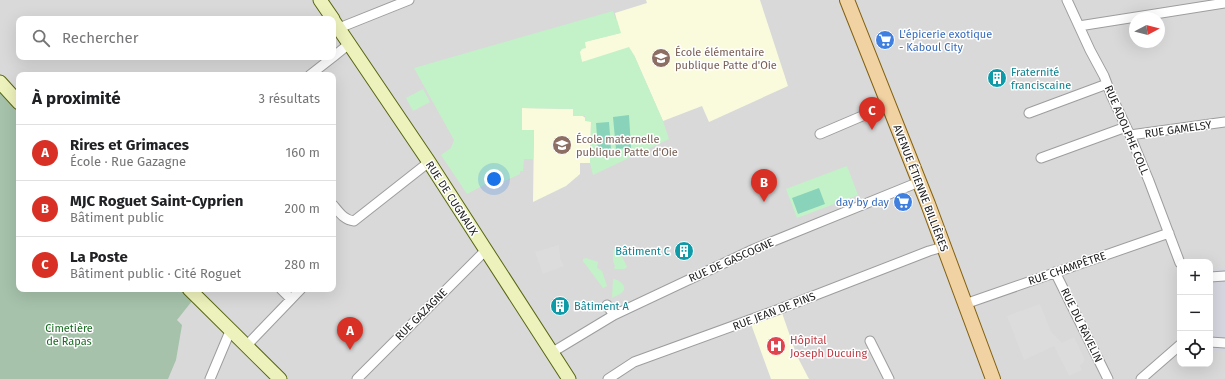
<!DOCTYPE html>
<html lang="fr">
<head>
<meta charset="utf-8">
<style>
  body { margin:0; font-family:"Fira Sans",sans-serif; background:#f2f2f2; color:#202124 }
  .controls { position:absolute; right:12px; bottom:12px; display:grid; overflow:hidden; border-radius:8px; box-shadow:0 4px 16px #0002 }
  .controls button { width:36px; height:36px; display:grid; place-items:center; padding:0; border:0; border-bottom:1px solid #e0e0e0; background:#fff; color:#202124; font:20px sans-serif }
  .compass { position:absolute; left:1129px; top:12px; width:36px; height:36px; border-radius:50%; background:#fff; box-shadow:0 4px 16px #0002; rotate:83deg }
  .you { position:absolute; left:494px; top:179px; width:14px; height:14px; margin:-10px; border:3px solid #fff; border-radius:50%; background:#1a73e8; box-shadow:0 0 0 6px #1a73e833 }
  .badge { display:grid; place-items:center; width:26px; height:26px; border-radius:50%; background:#d93025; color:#fff; font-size:13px; font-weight:700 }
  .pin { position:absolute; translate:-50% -33px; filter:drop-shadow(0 1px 2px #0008) }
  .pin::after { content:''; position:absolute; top:21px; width:14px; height:12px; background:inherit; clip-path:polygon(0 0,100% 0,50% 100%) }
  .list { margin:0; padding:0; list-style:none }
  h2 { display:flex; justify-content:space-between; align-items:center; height:52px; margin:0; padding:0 16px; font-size:17px }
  h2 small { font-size:13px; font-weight:400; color:#757577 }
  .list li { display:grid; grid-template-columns:26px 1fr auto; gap:12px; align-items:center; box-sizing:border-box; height:56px; padding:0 16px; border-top:1px solid #e0e0e0 }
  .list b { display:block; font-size:15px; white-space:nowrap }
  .list p { margin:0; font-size:13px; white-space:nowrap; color:#757577 }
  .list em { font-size:13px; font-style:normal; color:#757577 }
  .icon { flex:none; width:22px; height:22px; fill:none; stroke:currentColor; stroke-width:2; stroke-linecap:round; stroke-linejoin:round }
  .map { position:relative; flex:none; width:1225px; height:379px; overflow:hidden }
  .search { position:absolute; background:#fff; box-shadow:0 4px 16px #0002; left:16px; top:16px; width:320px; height:44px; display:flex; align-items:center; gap:10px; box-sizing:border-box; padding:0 14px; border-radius:8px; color:#757577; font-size:15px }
  .panel { position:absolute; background:#fff; box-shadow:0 4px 16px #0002; left:16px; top:72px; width:320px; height:220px; border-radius:8px }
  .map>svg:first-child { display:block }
</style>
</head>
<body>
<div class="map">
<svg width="1225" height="379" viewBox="0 0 1225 379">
  <rect width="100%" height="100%" fill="#ece9e2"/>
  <!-- residential -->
  <path fill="#d9d9d9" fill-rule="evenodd" d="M0 0H1225V379H0ZM1135 18H1159V42H1135ZM19 19H333V57H19ZM19 75H333V289H19ZM1180 262H1210V364H1180Z"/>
  <!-- education -->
  <path fill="#fafbdc" d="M646 0H760L788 86 709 122 702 106 663 121 634 55 582 62 579 52 584 42 620 33 615 13 647 3Z
    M522 108 573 109 591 122 590 163H580V174L566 186 533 202 534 130H522Z
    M782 313 797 356 809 379H771L751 324Z"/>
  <!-- cemetery -->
  <path fill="#a6c2ab" d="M0 92 19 113V289H180L192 301 177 320 182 325 176 360 168 379H0Z"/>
  <!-- park -->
  <path fill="#c3f2c8" d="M613 11 616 20H617L621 33 585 42 586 48 582 49 580 52 582 62 629 47 634 55 663 121 669 139 593 175 590 163 591 122 585 121V116H573V109L522 108V130H534L533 159H524L523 171H520V174L500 183 497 178 467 194 441 155 451 148 454 140 414 68Z
    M423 89 430 102 413 111 406 98Z
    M847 166 858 195 797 218 786 189Z
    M618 248 627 267 624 269H614L615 266 613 261V250Z
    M586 258 598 262 597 268 602 271 607 286 603 288 583 261V259Z
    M613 279C617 279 626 284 624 290 622 294 615 296 612 298Z"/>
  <!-- pitch -->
  <path fill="#88d3b9" d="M629 115 631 148 616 149 613 117Z
    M609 122 611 149 598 150 596 123Z
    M819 188 825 204 798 214 792 198Z"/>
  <!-- parking -->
  <path fill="#dcdcdc" d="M559 245 560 258 564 266 543 274 535 252Z
    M1040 304 1051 332 1062 343 1074 337 1084 358V362L1080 366 1082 370 1069 376 1054 346 1024 360 1007 316Z"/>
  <!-- plaza -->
  <path fill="#d7d7e1" d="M1225 268V351H1210V270Z
    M1180 276V342L1177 337V277Z"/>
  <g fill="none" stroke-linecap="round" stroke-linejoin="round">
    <defs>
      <path id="street" d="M1067 0 1090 50 1104 76 1112 97 1130 135 1149 181 1180 263
        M1079 26 1225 3
        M339 28 409 0
        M333 57 349 44
        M310 75 333 57
        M1029 113 1107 84
        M820 134 888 105
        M1130 135 1225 122
        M1041 158 1126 127
        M333 205C339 212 344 220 354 221L429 162
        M1055 272 1108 379
        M1210 277 1225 276
        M281 289 291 299
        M965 304 1169 233
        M607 305 614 315
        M870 341 889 379
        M1210 342 1225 343
        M247 345 301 289
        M551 353 614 315 754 249 919 182
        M210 379 231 329
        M357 379 486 250
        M608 379 634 362 777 310 929 251 943 247
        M1141 379 1180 345"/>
      <path id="secondary" d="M320 0 333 19
        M333 20 429 162 569 379
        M0 82 19 103
        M189 289 280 379"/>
      <path id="primary" d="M847 0 928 204 993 379"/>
    </defs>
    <!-- street casing -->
    <use href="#street" stroke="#9d9d9d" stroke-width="11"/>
    <!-- secondary casing -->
    <use href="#secondary" stroke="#586511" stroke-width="15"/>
    <!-- primary casing -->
    <use href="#primary" stroke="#836110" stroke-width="16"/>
    <!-- street -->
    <use href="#street" stroke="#fff" stroke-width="9"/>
    <!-- secondary -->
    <use href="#secondary" stroke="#edf1bb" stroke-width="13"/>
    <!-- primary -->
    <use href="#primary" stroke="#f0d2a3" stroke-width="14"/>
  </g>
  <!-- icons -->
  <defs>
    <symbol id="supermarket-disc" viewBox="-11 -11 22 22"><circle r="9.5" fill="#3f7fe0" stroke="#fff"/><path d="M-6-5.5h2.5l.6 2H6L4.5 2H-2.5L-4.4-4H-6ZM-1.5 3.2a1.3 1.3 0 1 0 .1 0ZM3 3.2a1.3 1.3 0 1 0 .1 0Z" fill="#fff"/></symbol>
    <symbol id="school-disc" viewBox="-11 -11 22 22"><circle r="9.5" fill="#8d6e63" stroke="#fff"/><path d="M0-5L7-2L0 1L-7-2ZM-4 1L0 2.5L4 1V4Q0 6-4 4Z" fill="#fff"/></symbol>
    <symbol id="building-disc" viewBox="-11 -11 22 22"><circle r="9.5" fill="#0f9aa8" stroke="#fff"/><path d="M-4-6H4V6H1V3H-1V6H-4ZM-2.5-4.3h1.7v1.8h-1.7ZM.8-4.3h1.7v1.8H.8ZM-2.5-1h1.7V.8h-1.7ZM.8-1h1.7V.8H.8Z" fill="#fff"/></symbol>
    <symbol id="hospital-disc" viewBox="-11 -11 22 22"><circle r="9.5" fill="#e0444e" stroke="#fff"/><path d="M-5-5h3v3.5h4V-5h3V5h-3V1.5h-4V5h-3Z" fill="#fff"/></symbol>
  </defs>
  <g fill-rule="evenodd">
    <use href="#supermarket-disc" x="874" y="29" width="22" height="22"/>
    <use href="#school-disc" x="650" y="47" width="22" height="22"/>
    <use href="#building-disc" x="986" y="67" width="22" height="22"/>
    <use href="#school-disc" x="551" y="134" width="22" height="22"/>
    <use href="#supermarket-disc" x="892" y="191" width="22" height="22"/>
    <use href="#building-disc" x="673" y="240" width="22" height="22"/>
    <use href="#building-disc" x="549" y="295" width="22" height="22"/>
    <use href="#hospital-disc" x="765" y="335" width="22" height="22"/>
  </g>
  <g text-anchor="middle" stroke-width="3" stroke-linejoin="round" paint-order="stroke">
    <!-- shop labels -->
    <g font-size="11" fill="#366cbe" stroke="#fff" text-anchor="start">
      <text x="899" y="38">L'épicerie exotique<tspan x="899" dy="13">- Kaboul City</tspan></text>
      <text x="889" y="206" text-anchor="end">day by day</text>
    </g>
    <!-- education labels -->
    <g font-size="11" fill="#785e54" stroke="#fff" text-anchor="start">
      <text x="675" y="56">École élémentaire<tspan x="675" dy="13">publique Patte d'Oie</tspan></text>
      <text x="576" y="143">École maternelle<tspan x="576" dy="13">publique Patte d'Oie</tspan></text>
    </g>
    <!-- culture labels -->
    <g font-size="11" fill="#0d838f" stroke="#fff" text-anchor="start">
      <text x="1011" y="76">Fraternité<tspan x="1011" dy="13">franciscaine</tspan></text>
      <text x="670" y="255" text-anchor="end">Bâtiment C</text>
      <text x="574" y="310">Bâtiment A</text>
    </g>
    <!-- street labels -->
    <g font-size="11" fill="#1c1c1c" stroke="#fff">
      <text transform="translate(1178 129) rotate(-8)" y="4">RUE GAMELSY</text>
      <text transform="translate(1127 130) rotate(67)" y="4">RUE ADOLPHE COLL</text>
      <text transform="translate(921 188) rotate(69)" y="4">AVENUE ÉTIENNE BILLIÈRES</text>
      <text transform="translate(452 198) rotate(57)" y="4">RUE DE CUGNAUX</text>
      <text transform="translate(731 260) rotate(-24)" y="4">RUE DE GASCOGNE</text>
      <text transform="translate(1067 268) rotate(-19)" y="4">RUE CHAMPÊTRE</text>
      <text transform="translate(774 311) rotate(-21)" y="4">RUE JEAN DE PINS</text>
      <text transform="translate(421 314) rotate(-45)" y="4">RUE GAZAGNE</text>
      <text transform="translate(1082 325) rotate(64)" y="4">RUE DU RAVELIN</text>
    </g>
    <!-- park labels -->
    <g font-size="11" fill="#176c21" stroke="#fff">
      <text x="69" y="332">Cimetière<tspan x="69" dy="13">de Rapas</tspan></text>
    </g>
    <!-- health labels -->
    <g font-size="11" fill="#be3a42" stroke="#fff" text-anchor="start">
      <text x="790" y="344">Hôpital<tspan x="790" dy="13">Joseph Ducuing</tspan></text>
    </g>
  </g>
</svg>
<div class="controls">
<button>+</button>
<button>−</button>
<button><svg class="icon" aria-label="locate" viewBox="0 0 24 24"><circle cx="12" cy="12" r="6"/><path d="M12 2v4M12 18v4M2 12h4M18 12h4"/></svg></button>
</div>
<svg class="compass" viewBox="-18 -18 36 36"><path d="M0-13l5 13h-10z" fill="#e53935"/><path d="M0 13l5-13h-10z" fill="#757577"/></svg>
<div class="you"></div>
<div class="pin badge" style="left:350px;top:350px">A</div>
<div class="pin badge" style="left:764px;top:202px">B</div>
<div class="pin badge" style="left:872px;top:130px">C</div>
<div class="search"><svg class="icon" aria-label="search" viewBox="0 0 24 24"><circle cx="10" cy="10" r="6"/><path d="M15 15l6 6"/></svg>Rechercher</div>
<section class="panel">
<h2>À proximité<small>3 résultats</small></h2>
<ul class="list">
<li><span class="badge">A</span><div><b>Rires et Grimaces</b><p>École · Rue Gazagne</p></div><em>160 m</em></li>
<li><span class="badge">B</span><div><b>MJC Roguet Saint-Cyprien</b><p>Bâtiment public</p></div><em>200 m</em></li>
<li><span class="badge">C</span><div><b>La Poste</b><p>Bâtiment public · Cité Roguet</p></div><em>280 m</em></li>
</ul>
</section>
</div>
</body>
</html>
